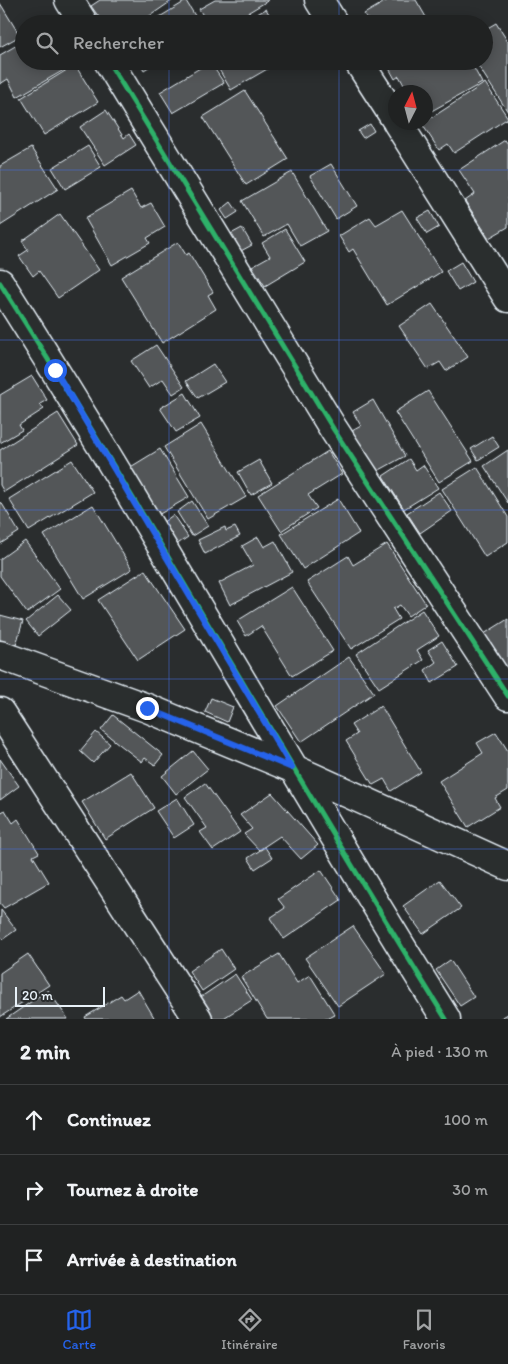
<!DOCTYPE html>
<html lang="fr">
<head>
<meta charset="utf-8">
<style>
  body { margin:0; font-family:Itim,sans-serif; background:#282a2a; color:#f1f3f6 }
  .compass { position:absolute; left:388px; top:85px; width:45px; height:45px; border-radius:50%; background:#202222; box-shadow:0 2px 12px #0003; rotate:6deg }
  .scale { position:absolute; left:15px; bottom:12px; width:90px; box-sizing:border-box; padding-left:5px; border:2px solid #e8f1f8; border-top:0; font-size:14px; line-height:18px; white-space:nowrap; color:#e8f1f8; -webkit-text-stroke:4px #2a2d2e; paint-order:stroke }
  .stop { position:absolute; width:15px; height:15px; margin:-11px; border:4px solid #2563eb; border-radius:50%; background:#fff }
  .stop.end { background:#2563eb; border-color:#fff; box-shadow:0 1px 5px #0008 }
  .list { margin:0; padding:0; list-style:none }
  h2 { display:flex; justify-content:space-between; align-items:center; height:65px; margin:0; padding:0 20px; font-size:21px }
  h2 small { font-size:16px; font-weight:400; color:#a2a4a5 }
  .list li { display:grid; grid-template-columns:32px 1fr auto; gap:15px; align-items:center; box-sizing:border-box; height:70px; padding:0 20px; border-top:1px solid #3d3f40 }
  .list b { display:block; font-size:19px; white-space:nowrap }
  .list em { font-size:16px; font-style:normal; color:#a2a4a5 }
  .icon { flex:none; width:28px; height:28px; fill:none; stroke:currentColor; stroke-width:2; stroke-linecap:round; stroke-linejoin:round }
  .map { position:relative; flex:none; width:508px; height:1019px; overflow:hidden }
  .search { position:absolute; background:#202222; box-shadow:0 2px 12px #0003; left:15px; right:15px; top:15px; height:55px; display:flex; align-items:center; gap:12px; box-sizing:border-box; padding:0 18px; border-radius:28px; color:#a2a4a5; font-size:19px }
  .sheet { height:275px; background:#202222 }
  nav { display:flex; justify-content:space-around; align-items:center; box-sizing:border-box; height:70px; border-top:1px solid #3d3f40; background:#202222; font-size:14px; color:#a2a4a5 }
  nav a { display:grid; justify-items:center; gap:2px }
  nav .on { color:#2563eb }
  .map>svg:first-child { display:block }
</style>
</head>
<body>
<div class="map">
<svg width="508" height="1019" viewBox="0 0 508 1019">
  <rect width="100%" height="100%" fill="#2a2d2e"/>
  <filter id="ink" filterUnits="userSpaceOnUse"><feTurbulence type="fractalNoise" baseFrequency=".02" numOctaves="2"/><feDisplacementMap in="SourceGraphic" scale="10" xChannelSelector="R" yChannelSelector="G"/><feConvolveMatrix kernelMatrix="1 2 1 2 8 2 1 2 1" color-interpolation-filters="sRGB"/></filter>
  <g filter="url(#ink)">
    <!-- building -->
    <path fill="#535759" stroke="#e8f1f8" d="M100 0H173L138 24H104L91 6Z
      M215 0H269L229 24H208L199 9Z
      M388 0H416L430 24H364L368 20 364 14Z
      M186 1 200 24H148Z
      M0 3 20 36 0 47Z
      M266 9 275 24H247L245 21Z
      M496 23 508 42V112L475 61H484V30Z
      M24 41V61L76 63 17 97 8 79 0 84V55Z
      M139 61H158L144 70Z
      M214 61H281L231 90Z
      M385 61H470L482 83 426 114V92H408L399 76 395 79Z
      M210 62 224 83 173 113 160 92Z
      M75 65 98 102 44 135 21 98Z
      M485 83 508 118 454 153 448 144 439 150 422 124Z
      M245 91 288 159 246 185 203 117Z
      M106 110 124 138 129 134 136 145 105 165 80 127Z
      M370 124 374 131 363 138 358 131Z
      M505 140 508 144V227L489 238 465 201 475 194 459 170Z
      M88 146 101 167 65 189 52 168Z
      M31 148 58 189 0 226V166Z
      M331 164 357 206 336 219 310 176Z
      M292 172 327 231 300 246 287 224 264 237 242 201Z
      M131 191 141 208 151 203 165 227 147 238 150 243 112 265 85 218Z
      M231 202 238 212 227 219 221 210Z
      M402 210 441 272 387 305 353 249 349 252 339 236 370 217 376 225Z
      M430 211 439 227 427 234 417 218Z
      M60 214 99 270 58 298 39 271 33 276 19 256 28 250 22 241Z
      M242 228 252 245 239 252 229 235Z
      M285 229 305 262 265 286 252 266 270 256 262 243Z
      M178 242 186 255 189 253 213 292 208 295 216 309 162 343 121 277Z
      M461 262 473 282 458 291 446 271Z
      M432 304 468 357 446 371 440 362 428 369 399 326Z
      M156 345 184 387 173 394 163 379 149 388 131 361Z
      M213 364 225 382 198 398 186 381Z
      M32 376 47 400 40 404 44 409 19 425 22 430 0 443V395Z
      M428 391 473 461 439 482 395 412Z
      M185 393 200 418 176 432 160 408Z
      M373 400 405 456 376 472 352 431 361 426 353 412Z
      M58 413 78 445 4 492 0 485V450Z
      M201 424 246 497 208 519 164 447Z
      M492 436 499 447 478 460 471 449Z
      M160 449 189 497 158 515 129 468Z
      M508 450V503L484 466Z
      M328 451 342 474 308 495 317 508 281 531 258 495Z
      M409 459 416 470 423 465 438 488 404 509 383 476Z
      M72 460 93 492 29 531 9 499Z
      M259 460 272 483 251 495 238 472Z
      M477 467 508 517V542L485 557 442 489Z
      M439 492 452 511 420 533 407 513Z
      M338 499 359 533 303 569 281 534Z
      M192 501 208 526 192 536 177 512Z
      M1 502 19 532 0 544V503Z
      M93 505 132 569 83 599 44 535Z
      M173 515 188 537 176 545 162 523Z
      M225 527 226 531 235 527 240 536 205 554 198 540Z
      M258 537 264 547 275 541 292 572 230 605 219 583 253 565 242 546Z
      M25 541 60 589 27 613 0 576V559Z
      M387 544 426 604 408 616 400 605 393 609 399 619 351 649 307 582 348 556 353 565Z
      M145 570 185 629 138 660 98 600Z
      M292 587 333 651 292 676 261 626 246 636 237 621Z
      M58 595 71 610 38 636 26 621Z
      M422 610 439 636 417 650 423 660 379 688 356 654Z
      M0 615 23 621 16 645 0 640Z
      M508 619V672L484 634Z
      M442 641 458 667 432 683 425 670 436 662 428 650Z
      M349 657 374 693 301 742 277 706Z
      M211 698 233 707 227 722 205 712Z
      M381 706 421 772 391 791 384 779 373 785 346 741 357 734 351 725Z
      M113 715 163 755 155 765 145 758 142 762 101 730Z
      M96 732 110 744 93 763 80 751Z
      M496 732 508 751V790L495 798 500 807 468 827 439 781 483 753 477 743Z
      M193 751 208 769 176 794 162 776Z
      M0 759 19 786 0 800Z
      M131 772 154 808 105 839 82 802Z
      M205 783 240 832 213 850 200 832 207 828 185 797Z
      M272 793 318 845 301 859 280 836 259 850 244 834 252 829 240 815Z
      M177 798 194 825 174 838 156 811Z
      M5 810 13 823 18 819 39 853 33 856 49 882 4 908 0 903V813Z
      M265 847 272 858 255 869 248 858Z
      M321 870 341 900 284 939 270 918 285 908 278 899Z
      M440 880 461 908 423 934 403 906Z
      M1 910 16 930 3 939 0 936Z
      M353 926 386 974 338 1006 305 958Z
      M221 949 234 969 202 991 189 971Z
      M28 954 49 985 0 1017V973Z
      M279 954 297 983 310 975 335 1015 327 1019H267L241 977Z
      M450 960 474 997 460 1006 436 970Z
      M235 974 252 1000 222 1019H211L198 999Z
      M48 990 68 1019H6Z
      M138 990 155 1019H86L85 1017 121 995 124 999Z
      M508 1014V1019H499Z"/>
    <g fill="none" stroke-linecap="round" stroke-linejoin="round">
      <defs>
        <path id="minor" d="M69 0 84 24
          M319 0 334 24
          M108 61 334 430 508 696
          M358 61 396 120
          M397 122 508 298
          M0 283C154 525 294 776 446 1019
          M0 655 147 708 292 768 508 866
          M0 712 198 1019"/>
      </defs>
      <!-- minor casing -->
      <use href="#minor" stroke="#e8f1f8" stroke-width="31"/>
      <!-- minor -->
      <use href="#minor" stroke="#2a2d2e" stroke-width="28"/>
      <defs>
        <path id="cycleway" d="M108 61 334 430 508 696
          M0 283C154 525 294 776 446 1019"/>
      </defs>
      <!-- cycleway casing -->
      <use href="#cycleway" stroke="#2a2d2e" stroke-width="8"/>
      <!-- cycleway -->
      <use href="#cycleway" stroke="#2db169" stroke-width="5"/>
    </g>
  </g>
  <g fill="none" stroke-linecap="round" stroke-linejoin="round" filter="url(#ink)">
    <!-- route -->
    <path stroke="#2563eb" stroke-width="6" d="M55 370 292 768 147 708"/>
  </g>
  <!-- grid -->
  <path fill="none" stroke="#466fde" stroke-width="1" stroke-opacity="0.55" d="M169 0V24M339 0V24M169 61V1019M339 61V1019M0 170H508M0 340H508M0 510H508M0 679H508M0 849H508"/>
</svg>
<svg class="compass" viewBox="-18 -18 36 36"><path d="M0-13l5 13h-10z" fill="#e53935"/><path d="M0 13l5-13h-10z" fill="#a2a4a5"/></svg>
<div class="scale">20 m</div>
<div class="stop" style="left:55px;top:370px"></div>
<div class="stop end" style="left:147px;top:708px"></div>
<div class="search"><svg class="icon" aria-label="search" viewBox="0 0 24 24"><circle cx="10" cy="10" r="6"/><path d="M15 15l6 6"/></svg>Rechercher</div>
</div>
<section class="sheet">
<h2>2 min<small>À pied · 130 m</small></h2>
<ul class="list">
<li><svg class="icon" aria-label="ahead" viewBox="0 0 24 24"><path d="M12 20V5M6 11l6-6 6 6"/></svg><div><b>Continuez</b></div><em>100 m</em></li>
<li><svg class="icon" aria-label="right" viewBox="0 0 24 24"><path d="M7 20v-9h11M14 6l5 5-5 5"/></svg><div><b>Tournez à droite</b></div><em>30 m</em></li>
<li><svg class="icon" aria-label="arrive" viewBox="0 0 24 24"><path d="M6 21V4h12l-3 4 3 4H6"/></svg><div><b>Arrivée à destination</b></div></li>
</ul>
</section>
<nav>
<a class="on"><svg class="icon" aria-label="map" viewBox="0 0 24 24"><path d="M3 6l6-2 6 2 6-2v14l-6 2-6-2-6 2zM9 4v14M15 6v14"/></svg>Carte</a>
<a><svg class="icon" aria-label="directions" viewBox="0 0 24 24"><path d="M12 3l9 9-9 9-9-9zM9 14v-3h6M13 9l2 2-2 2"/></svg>Itinéraire</a>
<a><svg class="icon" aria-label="saved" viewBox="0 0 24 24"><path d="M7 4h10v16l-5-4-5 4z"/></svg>Favoris</a>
</nav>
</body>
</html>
